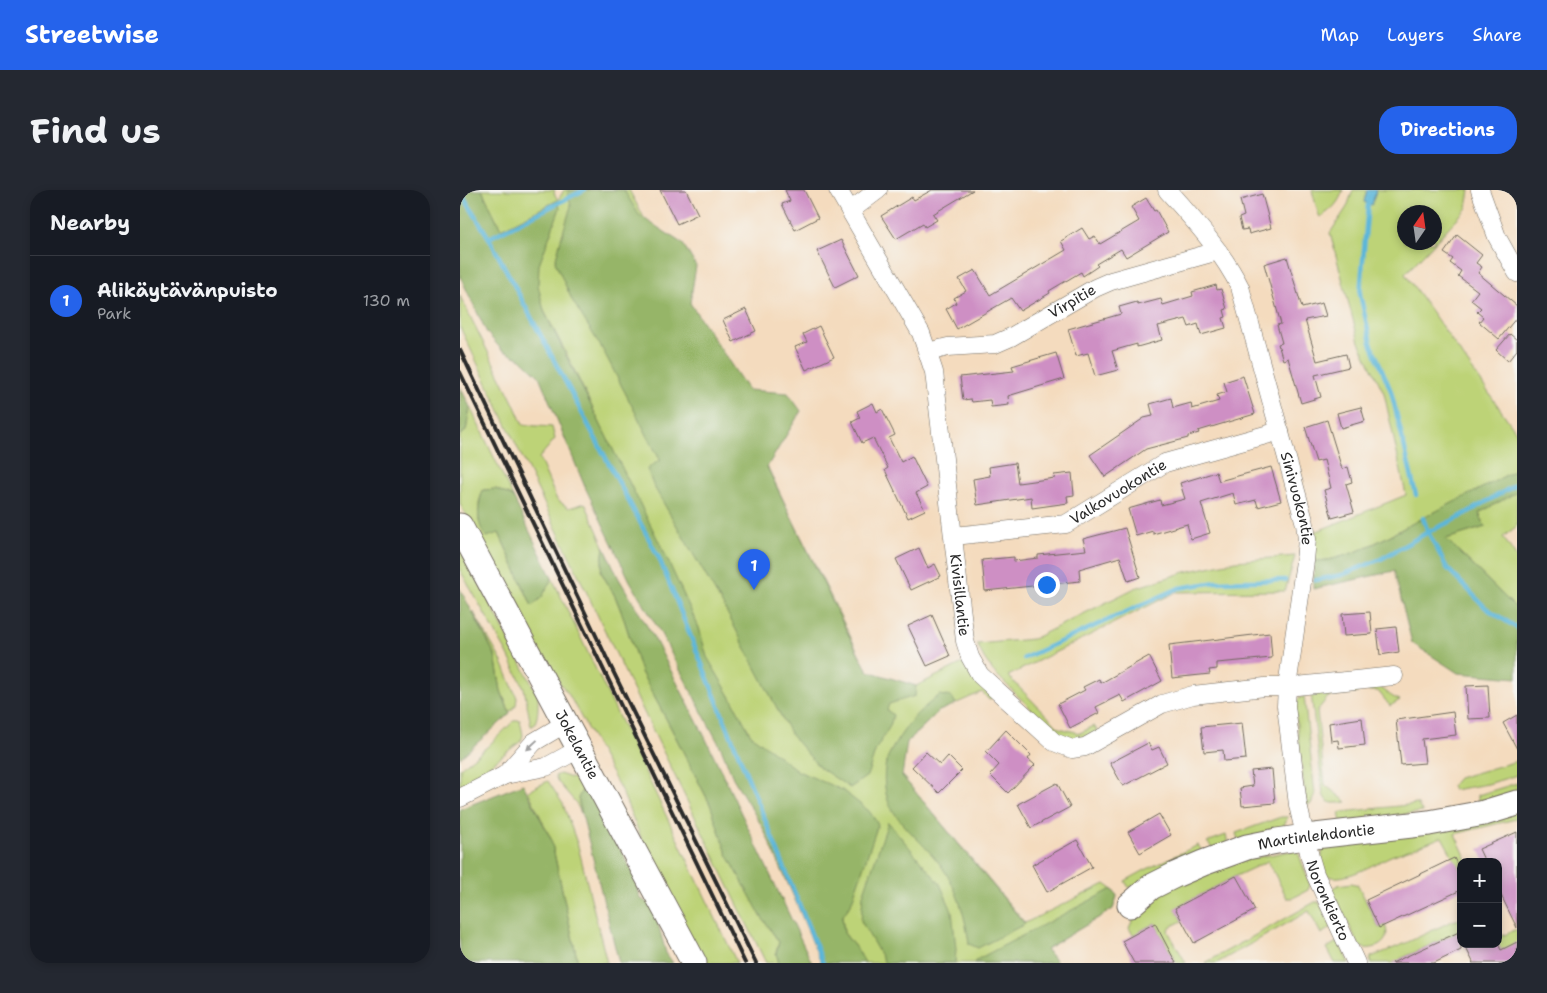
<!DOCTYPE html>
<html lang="en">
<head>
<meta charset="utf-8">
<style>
  body { margin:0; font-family:"Shantell Sans",sans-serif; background:#242831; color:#f1f3f6 }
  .controls { position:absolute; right:15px; bottom:15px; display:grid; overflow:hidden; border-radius:10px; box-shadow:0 2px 8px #0003 }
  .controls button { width:45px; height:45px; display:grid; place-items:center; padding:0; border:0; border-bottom:1px solid #363941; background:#171b24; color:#f1f3f6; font:25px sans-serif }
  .compass { position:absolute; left:937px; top:15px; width:45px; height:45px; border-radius:50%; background:#171b24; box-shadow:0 2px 8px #0003; rotate:13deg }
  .you { position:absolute; left:586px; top:394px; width:18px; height:18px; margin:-12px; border:4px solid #fff; border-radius:50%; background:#1a73e8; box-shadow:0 0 0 8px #1a73e833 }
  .badge { display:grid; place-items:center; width:32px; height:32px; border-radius:50%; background:#2563eb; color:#fff; font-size:16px; font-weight:700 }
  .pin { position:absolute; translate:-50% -41px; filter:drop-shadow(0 1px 2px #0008) }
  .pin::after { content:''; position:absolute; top:26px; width:18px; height:15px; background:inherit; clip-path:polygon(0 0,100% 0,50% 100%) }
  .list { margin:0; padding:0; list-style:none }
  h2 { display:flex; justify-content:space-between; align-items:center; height:65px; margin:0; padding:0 20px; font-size:21px }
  h2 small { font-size:16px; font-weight:400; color:#9ea1a6 }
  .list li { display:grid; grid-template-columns:32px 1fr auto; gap:15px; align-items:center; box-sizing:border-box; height:90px; padding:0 20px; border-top:1px solid #363941 }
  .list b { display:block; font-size:19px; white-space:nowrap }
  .list p { margin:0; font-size:16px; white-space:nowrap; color:#9ea1a6 }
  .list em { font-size:16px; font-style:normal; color:#9ea1a6 }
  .map { position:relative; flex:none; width:1057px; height:773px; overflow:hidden; border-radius:20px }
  header { display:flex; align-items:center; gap:30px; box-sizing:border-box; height:70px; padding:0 25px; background:#2563eb; color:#fff }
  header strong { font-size:24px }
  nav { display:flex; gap:28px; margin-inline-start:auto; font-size:18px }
  .intro { display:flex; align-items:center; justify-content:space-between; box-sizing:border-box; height:120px; padding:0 30px }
  h1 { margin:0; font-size:35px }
  .button { padding:12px 22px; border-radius:20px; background:#2563eb; color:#fff; font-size:18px; font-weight:700 }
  main { display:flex; gap:30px; padding:0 30px }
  aside { flex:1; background:#171b24; border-radius:20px; box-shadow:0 2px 8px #0003 }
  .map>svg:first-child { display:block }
</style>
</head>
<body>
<header>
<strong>Streetwise</strong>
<nav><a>Map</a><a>Layers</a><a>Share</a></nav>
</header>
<div class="intro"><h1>Find us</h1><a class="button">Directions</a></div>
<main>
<aside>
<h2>Nearby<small></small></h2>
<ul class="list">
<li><span class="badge">1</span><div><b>Alikäytävänpuisto</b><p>Park</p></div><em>130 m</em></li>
</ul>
</aside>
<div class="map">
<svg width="1057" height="773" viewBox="0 0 1057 773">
  <rect width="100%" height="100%" fill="#f6f6f2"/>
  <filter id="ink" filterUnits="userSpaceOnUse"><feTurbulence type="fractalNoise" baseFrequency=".02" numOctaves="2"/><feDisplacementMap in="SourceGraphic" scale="10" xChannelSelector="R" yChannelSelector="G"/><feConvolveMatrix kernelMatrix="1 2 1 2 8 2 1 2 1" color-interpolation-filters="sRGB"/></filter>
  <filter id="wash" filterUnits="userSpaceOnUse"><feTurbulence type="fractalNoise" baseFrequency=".0096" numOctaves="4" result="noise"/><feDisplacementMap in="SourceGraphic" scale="20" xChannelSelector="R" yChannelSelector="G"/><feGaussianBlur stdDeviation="1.12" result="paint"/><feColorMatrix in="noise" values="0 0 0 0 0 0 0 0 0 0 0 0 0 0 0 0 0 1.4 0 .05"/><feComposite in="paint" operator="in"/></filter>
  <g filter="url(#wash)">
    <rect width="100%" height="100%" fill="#f4dbbe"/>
    <!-- green -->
    <path fill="#bdd377" stroke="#747f51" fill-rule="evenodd" d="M22 0H95L94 3 98 10 104 0H169L230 113 327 318 408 482 456 496 507 471 535 505 529 510 522 502 479 521 447 552 437 583 442 586 565 733 645 694 652 699 657 706 653 719 586 759 597 773H405L399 762 384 743 382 727 270 506 246 467 239 438 106 163 31 19Z
      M852 0H883C879 13 872 20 860 27L858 23Z
      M893 0H907L904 12 912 14 916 0H1010L1007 18 945 84 1057 243V279C1023 299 989 315 954 333 923 348 889 371 854 371L855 342 946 305 924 203 899 152 870 43 887 17ZM944 22H974V52H944Z
      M0 106 54 214 63 235 92 237 95 249 79 268 97 310 109 318 125 313 144 356 141 382 155 406 163 426 181 482 210 536 250 614 301 726 319 752 316 763 319 773H306L179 512 0 137Z
      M10 217 53 307 36 299 23 300 19 312V332L39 343 72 416 82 407 92 388 277 773H244L195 681 162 602 109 505 83 471 0 314V245L6 241Z
      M1057 302V336L1043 347 1057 368V417L1054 416 986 349 1025 337 1019 323Z
      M0 355 78 506C78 516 79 528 73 536H71L64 498 47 463 0 380Z
      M835 366 825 401 716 402 548 486 599 538 620 543 634 536 638 542 620 549 606 547 593 541 533 481 524 468 517 454 573 449 675 398 725 382 776 371Z
      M13 421 42 472 57 508 56 515 50 522 41 501 35 465Z
      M907 496C928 496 924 505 940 510L930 516 918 501H908Z
      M897 498V503L868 507 857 521 865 595 887 612C876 613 867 616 863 604L851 503Z
      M844 506 855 604 851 614 846 615 835 517 838 509Z
      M55 530H60L63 545 61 551 21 582 0 596V578L27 557Z
      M1057 571V585L1028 594 993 600 992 595 998 588Z
      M100 584 114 589 130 602 118 608 121 623 116 613 98 592 95 586Z
      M88 591 103 614 118 656 147 773H118L91 649 68 601Z
      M1057 593V603L1018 611V605Z
      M957 614 963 622 881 632 879 623 882 622Z
      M1057 623 1056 629 995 644 1008 672H1001V682L982 647C965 654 948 660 931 666 915 673 883 694 866 685 861 675 860 665 865 655Z
      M821 627H828L823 637 820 640 778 650 776 643Z
      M766 645 768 654 753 659 747 652Z
      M738 655 743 662 669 698 665 691 685 680Z
      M835 660 838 662 850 695 848 700 833 708H827L808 671 776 686 716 718 722 731 710 737 708 741 726 773H716L695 733 673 745 669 738 675 725 697 702 758 675Z
      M892 693 898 695 919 738 925 735C933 753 913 762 900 757L871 699 878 695Z
      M855 712H859L872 737 861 744 849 721 757 773H745Z
      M1001 729V741L940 769 942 773H910L911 767 944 754 992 731Z
      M1038 737 1042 746 1057 739V752L1047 773 1038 754Z
      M875 753H879L889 773H875L867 758Z"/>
    <!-- forest -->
    <path fill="#96b568" stroke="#60704a" d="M0 0H22L41 39 98 10 100 18 79 75 78 95 84 121 204 362 239 438 247 467 270 506 291 545 338 581 382 600 409 621 418 634 391 714 382 727 384 743 399 762 405 773H361L333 705 303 638 273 588 262 560 199 440 170 391 125 297 79 186 61 169 42 160 27 143 0 86Z
      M107 0H164L179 25 223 54 236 76 230 113 288 200 328 203 341 221 307 277 386 440 408 481 456 496 455 506 429 514 427 520 433 525 430 536 416 559 407 586 390 598 359 577 331 545 264 417 193 295 187 279 200 270 143 160 112 110 95 72 101 49 111 16Z
      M0 196 10 217 6 241 0 245Z
      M1057 279V302L1019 323 1025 337 986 349 1054 416 1057 417V488L998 483 952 453 934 381 853 399 854 371C890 371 929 345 961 329 993 312 1026 297 1057 279Z
      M36 299 53 307 92 388 82 407 72 416 39 343 27 347C15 335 18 314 23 300Z
      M144 356 158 387 193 446 245 547 352 773H319L316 763 319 752 301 726 267 664 250 614 210 536 181 482 163 426 155 406 141 382Z
      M0 399 35 465 41 501 50 524 0 568Z
      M480 505 492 507 496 514 479 521 447 552 442 586 565 734 518 758 509 754C505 724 497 697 479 673 465 655 445 639 433 621 424 608 422 584 427 569 431 558 451 529 459 522 466 516 473 510 480 505Z
      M63 594 91 649 118 773H0V619Z
      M122 600 130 602 176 689 180 708 192 716 199 737 206 763 213 773H159L118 608Z
      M428 632 480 694 492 721 496 759 495 773H425L401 731 403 705Z
      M652 699 657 706 653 719 586 759 597 773H514L516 770Z"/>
    <!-- water -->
    <path fill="#5bb6d9" stroke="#437082" d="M907 0H916L912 15 904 12Z"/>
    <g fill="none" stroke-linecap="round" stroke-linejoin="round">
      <!-- stream -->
      <path stroke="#5bb6d9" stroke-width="4.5" d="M0 1 29 48 199 368 363 773
        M908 14 900 104 911 153 931 201 956 305
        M29 48 124 0
        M963 328 968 342 987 378 1026 418 1057 438
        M856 390 882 385 921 369 968 342 998 328 1057 294
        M564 468 719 398 756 392 825 390"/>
    </g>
    <g id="blocks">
      <!-- building -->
      <path fill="#ce8fc4" d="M200 0H226L238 24 217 34Z
        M325 0H344L358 28 335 40 322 14 330 11Z
        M472 0H513L473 24 477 30 465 37 463 33 436 49 421 26 452 7 454 10Z
        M802 4 811 38 789 44 788 39 782 40 779 28 784 26 780 10Z
        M686 8 694 21 696 20 708 42 666 67 661 59 636 74 638 76 623 86 621 82 589 101 590 103 560 121 551 108 497 139 486 119 496 113 494 108 506 101 499 89 515 80 530 105 606 60 601 51 622 38 629 49 635 46 640 54 679 31 671 17Z
        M997 45 1022 65 1016 73 1022 77 1018 83 1057 116V127L1039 149 1019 132 1023 127 1017 122 1021 118 1011 110 1018 101 998 86 1001 81 990 73 993 69 984 63Z
        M381 50 399 85 375 97 357 61Z
        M827 67 842 118 862 113 866 126 845 130 857 171 886 164 889 177 855 185 861 207 841 213 828 168 823 170 818 154 822 153 817 135 821 134 804 74Z
        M756 95 757 100 761 99 767 119 764 120 766 127 763 128 766 138 741 145 738 134 729 137 726 129 698 136 702 150 677 157V154L652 161 658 180 635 186 628 163 616 166 608 139 661 124 659 117 677 112 678 115 701 109 703 115 733 106 732 102Z
        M286 119 296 141 273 152 263 130Z
        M359 136 374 167 346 180 335 157 347 152 343 144Z
        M1050 144 1057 150V160L1048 171 1036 160Z
        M596 163 604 189 548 206 549 215 531 217 530 210 512 212 511 209 503 210 500 187 554 181 552 176Z
        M783 186 795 224 738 241 739 243 728 246V248L686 259 645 287 630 265 684 228 693 226 690 214 711 208 713 218 731 213 732 219 759 211 757 205 767 202 764 192Z
        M413 213 417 222 422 219 435 245 429 248 441 272 452 266 467 297 456 303 465 320 448 328 425 280 428 278 413 248 402 253 392 232 400 228 397 221Z
        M901 217 905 231 881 238 877 223Z
        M867 230 882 279 888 277 892 292 886 294 894 322 872 328 864 300 871 298 864 270 856 272 845 237Z
        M555 273 558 293 595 288 594 285 612 283 614 305 607 306 608 313 572 318 571 307 517 315 513 289 530 286 529 277Z
        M811 277 821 311 798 317 796 310 776 315 773 303 741 313 750 343 731 349 727 334 693 344V341L676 346 668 319 700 310 701 315 725 309 720 293 756 282 759 291Z
        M665 338 680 387 668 391 660 367 619 379 620 391 525 401 522 370 554 367V371L578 368V365L626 360 623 349Z
        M459 358 468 378 475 374 481 386 451 400 436 369Z
        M910 422 912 444 884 446 882 424Z
        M472 425 490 466 467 476 448 436Z
        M936 437 939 462 920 465 917 439Z
        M810 443 812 468 757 473V479L749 480 750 484 712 488 709 455Z
        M689 466 702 491 664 512 660 505 636 517 639 523 610 538 598 514 625 500 623 497 639 489 641 493Z
        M1028 495 1030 528 1008 529 1006 496Z
        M993 522 996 545 962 549 965 573 941 575 936 530Z
        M1057 525V559L1043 533Z
        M902 528 905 555 879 558 878 550 871 551 869 533Z
        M782 533 786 569 764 571 763 560 744 562 741 537Z
        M546 540 571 565 568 569 575 575 548 603 530 585 539 575 526 562Z
        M688 553 692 560 699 557 707 573 663 596 650 573Z
        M466 562 480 575 488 566 502 580 479 603 452 577Z
        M812 579 815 613 782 616 780 598 793 596 791 581Z
        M597 593 610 617 571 638 558 614Z
        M699 624 711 645 680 663 668 642Z
        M1057 642V738L1038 699V672H1025L1019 659Z
        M617 650 632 677 587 702 572 675Z
        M994 668 1001 682V700L919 738 906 710Z
        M776 686 795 720 734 753 715 718Z
        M695 733 716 773H674L662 751Z
        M1001 741V760L974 773H932Z
        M1057 752V773H1012L1013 772 1004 754H1038L1041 760Z"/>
    </g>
  </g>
  <g filter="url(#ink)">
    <use href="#blocks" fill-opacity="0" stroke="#71695e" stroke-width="1"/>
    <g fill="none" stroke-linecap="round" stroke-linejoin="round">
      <defs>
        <g id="street">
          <path id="s1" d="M378 0 461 143 474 182 505 451 510 467 520 485 594 552 612 559 625 557 702 514 733 505 805 497H827L934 486"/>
          <path id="s2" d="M707 0C734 30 762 61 780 97L845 334 847 349 845 371 827 497 826 516 838 615 850 667 855 684 896 773"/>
          <path d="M1020 0 1037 47 1057 83"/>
          <path d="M390 21 418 0"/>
          <path id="s3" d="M468 162 488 157 535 154 551 147 635 98 651 91 758 61"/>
          <path id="s4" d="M494 346 606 334 705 273 820 241"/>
          <path d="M45 585 74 552 106 533"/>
          <path d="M0 608 45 585 86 577 119 559"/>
        </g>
        <g id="secondary">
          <path id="s5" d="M0 336 234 773"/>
          <path id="s6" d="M670 715 691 697 715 685 743 673 787 657 817 651 846 647 969 633 1024 623 1057 613"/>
        </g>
      </defs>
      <!-- street casing -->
      <use href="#street" stroke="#71695e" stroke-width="19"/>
      <!-- secondary casing -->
      <use href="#secondary" stroke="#71695e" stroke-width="27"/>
      <!-- street -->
      <use href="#street" stroke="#fff" stroke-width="18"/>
      <!-- secondary -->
      <use href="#secondary" stroke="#fff" stroke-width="25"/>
      <!-- rail -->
      <path stroke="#2b2b2b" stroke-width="4" d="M0 160 151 477 296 773
        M0 182 285 773"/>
    </g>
    <!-- one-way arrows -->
    <defs><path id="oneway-solid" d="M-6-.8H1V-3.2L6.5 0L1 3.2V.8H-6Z" transform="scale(1.25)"/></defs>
    <use fill="#a0a0a0" href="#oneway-solid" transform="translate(72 555) rotate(137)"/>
  </g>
  <g text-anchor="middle" stroke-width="5" stroke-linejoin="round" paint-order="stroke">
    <!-- street labels -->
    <g font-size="15" fill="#2b2b2b" stroke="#f6f6f2">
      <text dy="5" stroke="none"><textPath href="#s3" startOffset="156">Virpitie</textPath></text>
      <text dy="5" stroke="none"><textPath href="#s4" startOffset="174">Valkovuokontie</textPath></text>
      <text dy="5" stroke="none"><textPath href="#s2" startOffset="341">Sinivuokontie</textPath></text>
      <text dy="5" stroke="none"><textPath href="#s1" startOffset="431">Kivisillantie</textPath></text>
      <text dy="5" stroke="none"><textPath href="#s5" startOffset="248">Jokelantie</textPath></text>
      <text dy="5" stroke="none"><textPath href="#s6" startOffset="202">Martinlehdontie</textPath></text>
      <text dy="5" stroke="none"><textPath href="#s2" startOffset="751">Noronkierto</textPath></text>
    </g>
  </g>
</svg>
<div class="controls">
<button>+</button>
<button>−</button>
</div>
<svg class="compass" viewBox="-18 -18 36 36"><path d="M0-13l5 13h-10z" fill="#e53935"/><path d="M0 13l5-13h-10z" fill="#9ea1a6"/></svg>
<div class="you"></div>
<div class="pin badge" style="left:294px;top:400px">1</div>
</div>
</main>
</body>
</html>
